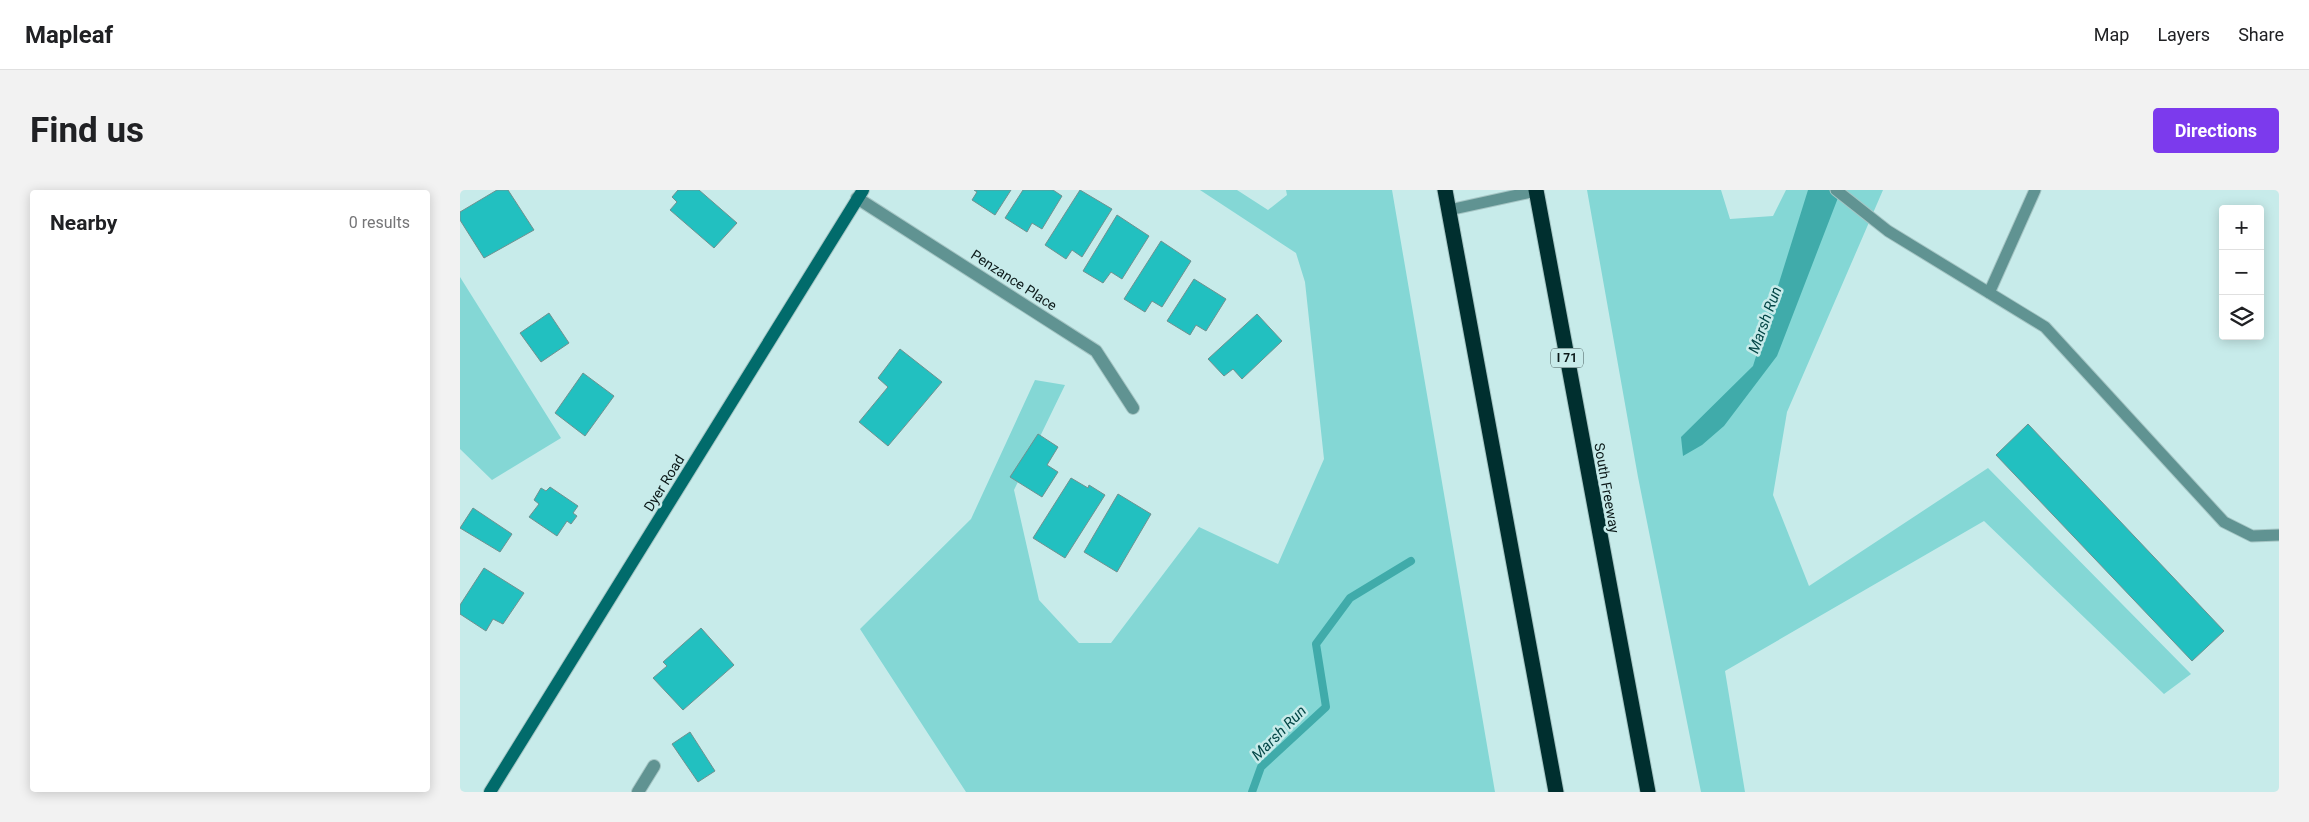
<!DOCTYPE html>
<html lang="en">
<head>
<meta charset="utf-8">
<style>
  body { margin:0; font-family:Roboto,sans-serif; background:#f2f2f2; color:#202124 }
  .controls { position:absolute; right:15px; top:15px; display:grid; overflow:hidden; border-radius:5px; box-shadow:0 2px 12px #0003 }
  .controls button { width:45px; height:45px; display:grid; place-items:center; padding:0; border:0; border-bottom:1px solid #e0e0e0; background:#fff; color:#202124; font:25px sans-serif }
  .list { margin:0; padding:0; list-style:none }
  h2 { display:flex; justify-content:space-between; align-items:center; height:65px; margin:0; padding:0 20px; font-size:21px }
  h2 small { font-size:16px; font-weight:400; color:#757577 }
  .icon { flex:none; width:28px; height:28px; fill:none; stroke:currentColor; stroke-width:2; stroke-linecap:round; stroke-linejoin:round }
  .map { position:relative; flex:none; width:1819px; height:602px; overflow:hidden; border-radius:5px }
  header { display:flex; align-items:center; gap:30px; box-sizing:border-box; height:70px; padding:0 25px; background:#fff; border-bottom:1px solid #e0e0e0 }
  header strong { font-size:24px }
  nav { display:flex; gap:28px; margin-inline-start:auto; font-size:18px }
  .intro { display:flex; align-items:center; justify-content:space-between; box-sizing:border-box; height:120px; padding:0 30px }
  h1 { margin:0; font-size:35px }
  .button { padding:12px 22px; border-radius:5px; background:#7c3aed; color:#fff; font-size:18px; font-weight:700 }
  main { display:flex; gap:30px; padding:0 30px }
  aside { flex:1; background:#fff; border-radius:5px; box-shadow:0 2px 12px #0003 }
  .map>svg:first-child { display:block }
</style>
</head>
<body>
<header>
<strong>Mapleaf</strong>
<nav><a>Map</a><a>Layers</a><a>Share</a></nav>
</header>
<div class="intro"><h1>Find us</h1><a class="button">Directions</a></div>
<main>
<aside>
<h2>Nearby<small>0 results</small></h2>
<ul class="list">
</ul>
</aside>
<div class="map">
<svg width="1819" height="602" viewBox="0 0 1819 602">
  <rect width="100%" height="100%" fill="#c7ebea"/>
  <!-- green -->
  <path fill="#84d7d5" d="M740 0H777L808 20 827 5 826 0H932L1035 602H506L400 439 511 329 575 190 605 195 554 300 579 410 619 453H651L739 337 818 374 864 269 845 92 836 63Z
    M1127 0H1261L1270 29 1313 26 1326 0H1423L1327 222 1313 305 1349 396 1528 278 1731 484 1704 504 1524 331 1265 481 1285 602H1241L1178 287Z
    M0 87 101 248 32 290 0 259Z"/>
  <!-- water -->
  <path fill="#40abaa" d="M1348 0H1381L1317 166 1264 236 1242 255 1223 266 1221 247 1293 176Z"/>
  <g fill="none" stroke-linecap="round" stroke-linejoin="round">
    <!-- stream -->
    <path stroke="#40abaa" stroke-width="8" d="M792 602 801 577 866 517 856 454 890 408 951 371"/>
  </g>
  <!-- building -->
  <path fill="#22c0c0" stroke="#6f9190" d="M37 0H48L74 40 24 68 0 30V22Z
    M218 0H239L277 33 254 58 210 20 217 12 212 7Z
    M514 0H551L535 25 512 10 517 2Z
    M563 0H593L602 6 582 39 572 33 567 42 545 28Z
    M620 0 652 19 622 67 612 60 606 69 585 55Z
    M657 25 689 46 662 89 651 82 643 93 623 81Z
    M701 51 731 71 702 117 692 111 685 122 664 109Z
    M734 89 766 109 746 141 736 135 730 145 707 131Z
    M89 123 109 153 81 172 60 143Z
    M797 124 822 151 782 189 773 179 764 186 748 169Z
    M440 159 482 192 428 256 399 232 428 197 418 188Z
    M123 183 154 206 125 246 95 223Z
    M1568 234 1764 441 1732 471 1536 265Z
    M578 244 598 257 587 275 598 282 582 307 550 287Z
    M611 288 628 298 629 295 645 305 605 368 573 348Z
    M90 297 118 316 113 323 117 326 111 334 107 331 97 346 69 327 79 314 74 310 81 298 86 301Z
    M658 304 691 324 657 382 624 362Z
    M13 318 52 344 40 362 0 338Z
    M24 378 64 403 43 434 33 429 26 441 0 424V415Z
    M241 438 274 475 223 520 193 488 207 476 203 472Z
    M230 542 255 581 238 592 212 554Z"/>
  <g fill="none" stroke-linecap="round" stroke-linejoin="round">
    <defs>
      <path id="lane" d="M1376 0 1428 41 1585 137 1764 332 1792 346 1819 345
        M989 20 1076 1
        M1529 103 1575 0"/>
      <path id="street" d="M397 8 636 161 673 218
        M178 602 194 576"/>
      <path id="secondary" d="M30 602 403 0"/>
      <path id="highway" d="M985 0 1096 602
        M1076 0 1188 602"/>
    </defs>
    <!-- lane casing -->
    <use href="#lane" stroke="#a5c5c4" stroke-width="13"/>
    <!-- street casing -->
    <use href="#street" stroke="#a5c5c4" stroke-width="14"/>
    <!-- secondary casing -->
    <use href="#secondary" stroke="#a5c5c4" stroke-width="14"/>
    <!-- highway casing -->
    <use href="#highway" stroke="#a5c5c4" stroke-width="17"/>
    <!-- lane -->
    <use href="#lane" stroke="#609392" stroke-width="11"/>
    <!-- street -->
    <use href="#street" stroke="#609392" stroke-width="12"/>
    <!-- secondary -->
    <use href="#secondary" stroke="#016b6b" stroke-width="12"/>
    <!-- highway -->
    <use href="#highway" stroke="#002f2f" stroke-width="15"/>
  </g>
  <g text-anchor="middle" stroke-width="5" stroke-linejoin="round" paint-order="stroke">
    <!-- shield labels -->
    <rect fill="#c7ebea" stroke="#435757" stroke-width="1" x="1091" y="158.5" width="32" height="19" rx="4"/>
    <g font-size="12" font-weight="bold" fill="#0b1818">
      <text x="1107" y="172">I 71</text>
    </g>
    <!-- street labels -->
    <g font-size="14" fill="#0b1818" stroke="#c7ebea">
      <text transform="translate(554 90) rotate(33)" y="5">Penzance Place</text>
      <text transform="translate(204 293) rotate(-58)" y="5">Dyer Road</text>
      <text transform="translate(1147 298) rotate(80)" y="5">South Freeway</text>
    </g>
    <!-- water labels -->
    <g font-size="15" font-style="italic" fill="#054747" stroke="#c7ebea">
      <text transform="translate(1305 130) rotate(-70)" y="5">Marsh Run</text>
      <text transform="translate(819 543) rotate(-45)" y="5">Marsh Run</text>
    </g>
  </g>
</svg>
<div class="controls">
<button>+</button>
<button>−</button>
<button><svg class="icon" aria-label="layers" viewBox="0 0 24 24"><path d="M12 4l9 5-9 5-9-5zM3 14l9 5 9-5"/></svg></button>
</div>
</div>
</main>
</body>
</html>
